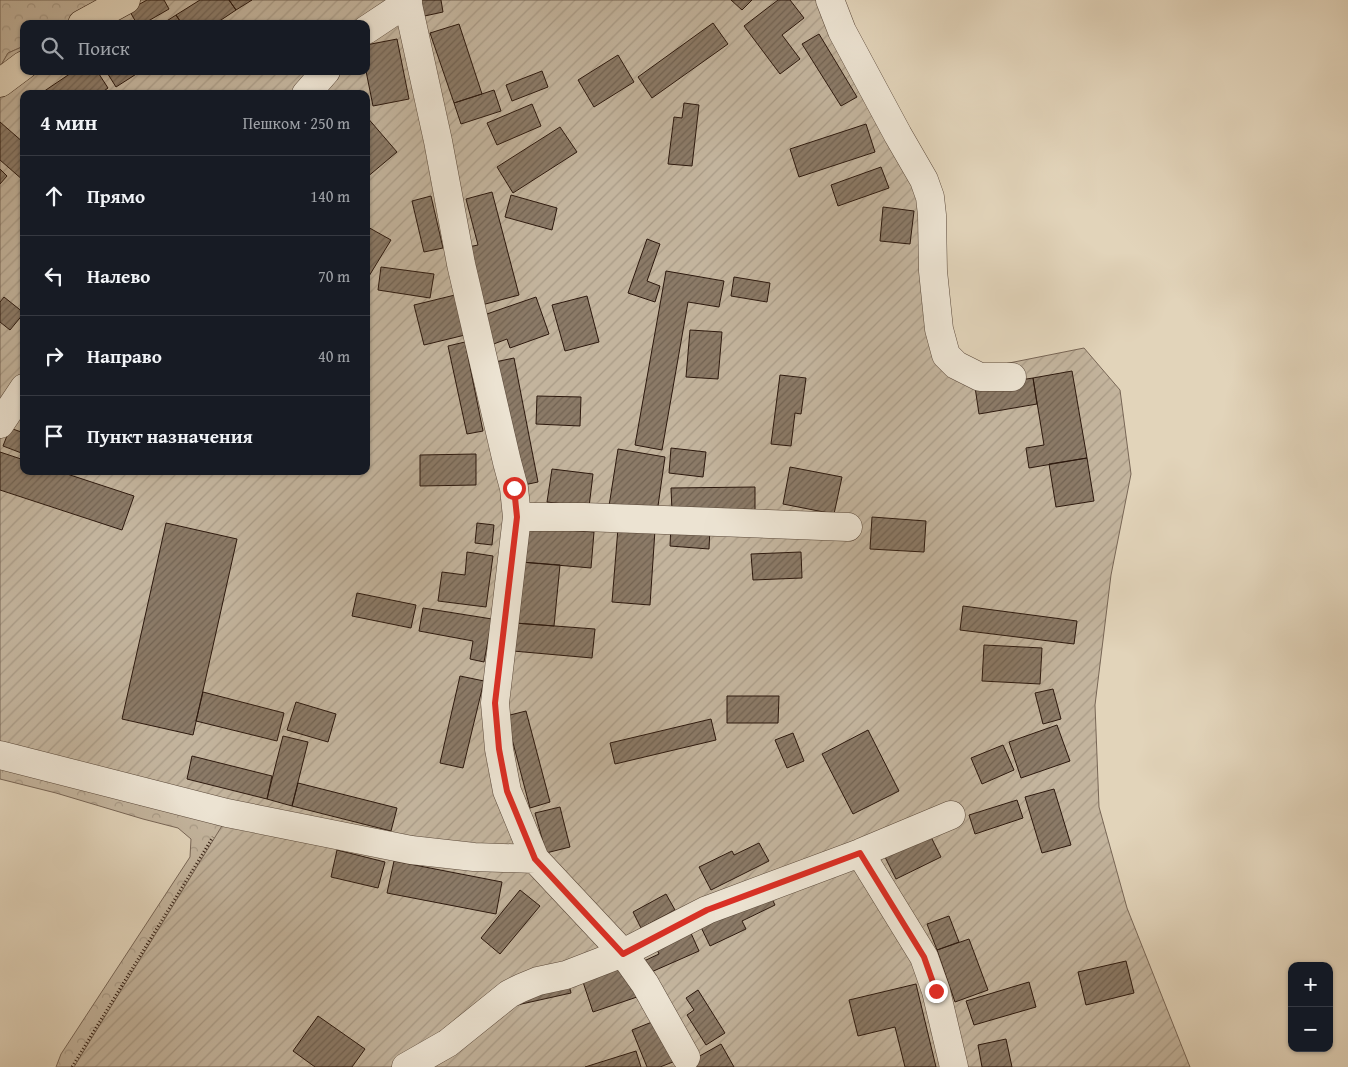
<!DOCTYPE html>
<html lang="ru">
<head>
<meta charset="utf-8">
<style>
  body { margin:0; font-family:"Gentium Book Plus",serif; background:#242831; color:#f1f3f6 }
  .controls { position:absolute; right:15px; bottom:15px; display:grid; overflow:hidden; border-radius:10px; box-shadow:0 1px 4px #0004 }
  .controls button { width:45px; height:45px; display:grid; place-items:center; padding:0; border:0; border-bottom:1px solid #363941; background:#171b24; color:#f1f3f6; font:25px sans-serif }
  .stop { position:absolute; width:15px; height:15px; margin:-11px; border:4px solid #d93025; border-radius:50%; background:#fff }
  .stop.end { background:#d93025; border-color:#fff; box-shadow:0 1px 5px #0008 }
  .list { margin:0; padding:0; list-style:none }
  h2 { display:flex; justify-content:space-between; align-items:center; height:65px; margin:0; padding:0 20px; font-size:21px }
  h2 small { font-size:16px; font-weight:400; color:#9ea1a6 }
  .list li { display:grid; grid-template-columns:32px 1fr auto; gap:15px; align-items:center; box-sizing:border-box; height:80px; padding:0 20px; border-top:1px solid #363941 }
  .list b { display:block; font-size:19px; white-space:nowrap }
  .list em { font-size:16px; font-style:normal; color:#9ea1a6 }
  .icon { flex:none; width:28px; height:28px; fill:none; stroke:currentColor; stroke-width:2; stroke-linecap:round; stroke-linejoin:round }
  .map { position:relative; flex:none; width:1348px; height:1067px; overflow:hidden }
  .search { position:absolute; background:#171b24; box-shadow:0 1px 4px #0004; left:20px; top:20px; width:350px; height:55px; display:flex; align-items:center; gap:12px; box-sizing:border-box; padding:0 18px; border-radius:10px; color:#9ea1a6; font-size:19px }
  .panel { position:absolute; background:#171b24; box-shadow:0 1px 4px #0004; left:20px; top:90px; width:350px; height:385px; border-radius:10px }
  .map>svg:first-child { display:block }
</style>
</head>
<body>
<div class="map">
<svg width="1348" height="1067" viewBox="0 0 1348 1067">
  <defs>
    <pattern id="forest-crowns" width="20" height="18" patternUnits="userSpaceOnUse" patternTransform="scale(1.25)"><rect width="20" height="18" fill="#c3b49d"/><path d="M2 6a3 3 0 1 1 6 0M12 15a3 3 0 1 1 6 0" fill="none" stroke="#a89a86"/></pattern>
    <pattern id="garden-furrows" width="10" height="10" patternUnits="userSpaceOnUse" patternTransform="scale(1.25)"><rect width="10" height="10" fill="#c3b49d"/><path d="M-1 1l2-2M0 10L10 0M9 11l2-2" fill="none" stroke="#a89a86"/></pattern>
    <pattern id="building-hatch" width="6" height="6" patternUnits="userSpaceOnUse" patternTransform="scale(1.25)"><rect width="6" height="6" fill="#8b7a67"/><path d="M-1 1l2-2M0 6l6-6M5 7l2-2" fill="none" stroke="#726353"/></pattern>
  </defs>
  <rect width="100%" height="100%" fill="#e2d4ba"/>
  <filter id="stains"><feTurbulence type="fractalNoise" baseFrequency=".004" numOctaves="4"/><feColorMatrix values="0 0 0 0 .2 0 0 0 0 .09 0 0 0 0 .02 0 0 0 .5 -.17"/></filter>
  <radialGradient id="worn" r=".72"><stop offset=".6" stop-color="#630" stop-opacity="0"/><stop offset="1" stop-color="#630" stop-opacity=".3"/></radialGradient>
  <!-- forest -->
  <path fill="url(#forest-crowns)" stroke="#786656" d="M0 0H115L68 24H24V46L8 53 0 67Z
    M0 669 239 741 185 1067H56L61 1054 190 857 191 839 178 828 143 819 56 793 0 779Z"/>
  <!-- garden -->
  <path fill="url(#garden-furrows)" stroke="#786656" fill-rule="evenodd" d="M116 0H822L925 192 953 369 1004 364 1084 348 1120 390 1131 474 1111 575 1095 705 1099 807 1127 908 1190 1067H74L228 816 0 756V67L8 53 24 46V71H366V24H68ZM24 94H366V471H24Z"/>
  <!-- building -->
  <path fill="url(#building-hatch)" stroke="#2d190e" d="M147 0H164L169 9 143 24H137L129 10Z
    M200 0H229L236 10 215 24H182L176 15Z
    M229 0H252L236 10Z
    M416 0H441L443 12 420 17Z
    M731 0H752L742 10Z
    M778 0H790L804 18 782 35 800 59 780 74 744 26Z
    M176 15 182 24H162Z
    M713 23 728 44 652 98 638 77Z
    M459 24 482 94 454 103 430 33Z
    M819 34 857 97 841 106 802 44Z
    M397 39 409 99 373 106 366 71V45Z
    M618 55 634 82 594 107 578 80Z
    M74 71H97L108 88 100 94H40Z
    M106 71H141L116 87Z
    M542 71 548 87 512 101 506 85Z
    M494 90 501 111 461 124 454 103Z
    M684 103 699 105 692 166 668 164 674 117 682 118Z
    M532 104 541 126 497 145 487 123Z
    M366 116 397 152 366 178Z
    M0 122 24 143V181L0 160Z
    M866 124 875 152 799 177 790 149Z
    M560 127 577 152 513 193 497 167Z
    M881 167 889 188 838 206 831 185Z
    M0 169 7 176 0 184Z
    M492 192 519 295 478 306 463 248 478 245 466 199Z
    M511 195 557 208 552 230 505 217Z
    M431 196 443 248 424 252 412 201Z
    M883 207 914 211 910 244 880 241Z
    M366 226 391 240 366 281Z
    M647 239 660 244 647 281 660 286 655 302 628 293Z
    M381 267 434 274 430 298 378 290Z
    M666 271 724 281 719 307 688 302 662 450 635 445Z
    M734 277 770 283 767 302 731 296Z
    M455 295 465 335 424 345 414 305Z
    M587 296 599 342 565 351 552 305Z
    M4 297 24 313 10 330 0 322V302Z
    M536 297 549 334 510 348 507 339 491 345 481 316Z
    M690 330 722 332 718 379 686 377Z
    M465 342 483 431 467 434 448 346Z
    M514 358 538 482 519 486 495 362Z
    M1072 371 1087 458 1029 468 1026 448 1044 445 1033 378Z
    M780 375 806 378 801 414 795 413 791 446 771 444Z
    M1033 378 1037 404 979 414 975 387Z
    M537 396 581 397 580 426 536 424Z
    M10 428 24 433V454L3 446Z
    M671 448 706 452 703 477 669 473Z
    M618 449 665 457 657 513 609 506Z
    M0 452 24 460V471H58L134 496 122 530 0 490Z
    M476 454V485L420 486V455Z
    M1087 458 1094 501 1056 507 1049 464Z
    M790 467 842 477 834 514 783 504Z
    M552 469 593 474 589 507 547 502Z
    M755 487V510L672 511 671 488Z
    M872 517 926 521 924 552 870 549Z
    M166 523 237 539 193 735 122 719Z
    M477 523 494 525 492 545 475 543Z
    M671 525 710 528 709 549 670 546Z
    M524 527 594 532 591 568 521 562Z
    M618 528 655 530 650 605 612 602Z
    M467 552 493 556 486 607 438 601 442 572 465 575Z
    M801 552 802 578 753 580 751 554Z
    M521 562 560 565 554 626 515 623Z
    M357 593 416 605 411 628 352 616Z
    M963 606 1077 621 1074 644 960 630Z
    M423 608 492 619 484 662 470 659 473 641 419 631Z
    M515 623 595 629 592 658 513 651Z
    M984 645 1042 648 1040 684 982 681Z
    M460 676 484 681 463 768 440 763Z
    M1053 689 1061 719 1043 724 1035 693Z
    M203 692 284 713 277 741 196 721Z
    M727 696H779L778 723H727Z
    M296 702 336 714 328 742 287 730Z
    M526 711 550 802 530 808 506 716Z
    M711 719 716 740 615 764 610 743Z
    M1057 725 1070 761 1021 778 1009 742Z
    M868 730 899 791 853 814 822 754Z
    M793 733 804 761 787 768 775 740Z
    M283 736 308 742 292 806 267 799Z
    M1003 745 1014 770 982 784 971 758Z
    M192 756 272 776 267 799 187 779Z
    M298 783 397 808 391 831 292 806Z
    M1054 789 1071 845 1042 853 1025 797Z
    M1017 800 1023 818 975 834 969 815Z
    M560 807 570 847 546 853 535 813Z
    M928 831 941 857 896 879 883 853Z
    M759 843 769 861 711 890 699 867 732 851 734 855Z
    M337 850 385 862 378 888 331 877Z
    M394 861 502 882 496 914 387 893Z
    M767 889 775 905 742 921 746 929 710 946 698 921Z
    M520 890 540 906 500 954 481 938Z
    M666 894 675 910 641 928 633 912Z
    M949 916 959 942 937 950 927 924Z
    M690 931 699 951 649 973 644 961 659 954 656 947Z
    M969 939 988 990 955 1002 937 950Z
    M1126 961 1134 993 1086 1005 1078 972Z
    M626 964 637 997 593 1012 582 979Z
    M568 981 571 993 517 1005 515 993Z
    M1029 982 1036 1007 974 1025 966 1001Z
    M916 984 936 1067H905L895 1027 858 1036 849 1000Z
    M698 990 725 1033 706 1045 687 1015 694 1010 686 998Z
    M318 1016 365 1049 352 1067H315L293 1051Z
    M657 1020 673 1062 660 1067H647L632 1030Z
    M1006 1039 1012 1067H982L978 1045Z
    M721 1044 734 1067H680Z
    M636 1051 641 1067H585Z"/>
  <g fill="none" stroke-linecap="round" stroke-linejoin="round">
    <defs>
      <path id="minor" d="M407 0 438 141 461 264 507 462 514 488 517 517 495 703 499 749 507 791 535 859 623 953 645 984 686 1057
        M830 0 842 31 898 135 924 180 930 197 932 215 933 271 939 329 946 355 956 365 980 377H1012
        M366 30 408 2
        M306 94 326 71
        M0 424 24 388
        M517 517H584L848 527
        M0 755 227 813 411 850 474 857 535 859
        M860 853 924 957 936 991 954 1067
        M406 1067 448 1043 509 994 521 988 538 981 566 975 623 953 707 910 860 853 951 815"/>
      <path id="major" d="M82 24 126 0
        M0 83 24 65"/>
    </defs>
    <!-- minor casing -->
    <use href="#minor" stroke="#5a4839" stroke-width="29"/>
    <!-- major casing -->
    <use href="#major" stroke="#2d190e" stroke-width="29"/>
    <!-- path -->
    <path stroke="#2d190e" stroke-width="3" stroke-dasharray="1 2.5" stroke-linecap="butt" d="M72 1067 213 837"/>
    <!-- minor -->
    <use href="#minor" stroke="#ece3d2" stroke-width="28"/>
    <!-- major -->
    <use href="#major" stroke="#e2d4ba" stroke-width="28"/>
  </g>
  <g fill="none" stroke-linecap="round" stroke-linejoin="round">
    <!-- route -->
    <path stroke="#d93025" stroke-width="6" d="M514 488 517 517 495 703 499 749 507 791 535 859 623 954 707 910 860 853 924 957 936 991"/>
  </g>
  <rect width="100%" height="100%" filter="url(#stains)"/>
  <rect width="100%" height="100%" fill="url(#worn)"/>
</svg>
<div class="controls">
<button>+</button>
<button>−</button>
</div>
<div class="stop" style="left:514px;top:488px"></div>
<div class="stop end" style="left:936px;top:991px"></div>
<div class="search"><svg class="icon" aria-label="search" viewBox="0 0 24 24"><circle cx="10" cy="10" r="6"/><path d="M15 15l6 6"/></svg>Поиск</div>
<section class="panel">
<h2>4 мин<small>Пешком · 250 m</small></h2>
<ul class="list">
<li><svg class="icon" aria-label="ahead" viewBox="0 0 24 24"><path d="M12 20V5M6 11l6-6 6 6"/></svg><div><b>Прямо</b></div><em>140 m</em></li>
<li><svg class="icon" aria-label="left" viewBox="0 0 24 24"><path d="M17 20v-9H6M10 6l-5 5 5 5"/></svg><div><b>Налево</b></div><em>70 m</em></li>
<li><svg class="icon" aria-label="right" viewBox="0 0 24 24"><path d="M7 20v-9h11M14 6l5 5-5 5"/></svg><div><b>Направо</b></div><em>40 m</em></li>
<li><svg class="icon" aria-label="arrive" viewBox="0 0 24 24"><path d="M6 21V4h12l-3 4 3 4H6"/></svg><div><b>Пункт назначения</b></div></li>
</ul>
</section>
</div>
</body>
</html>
